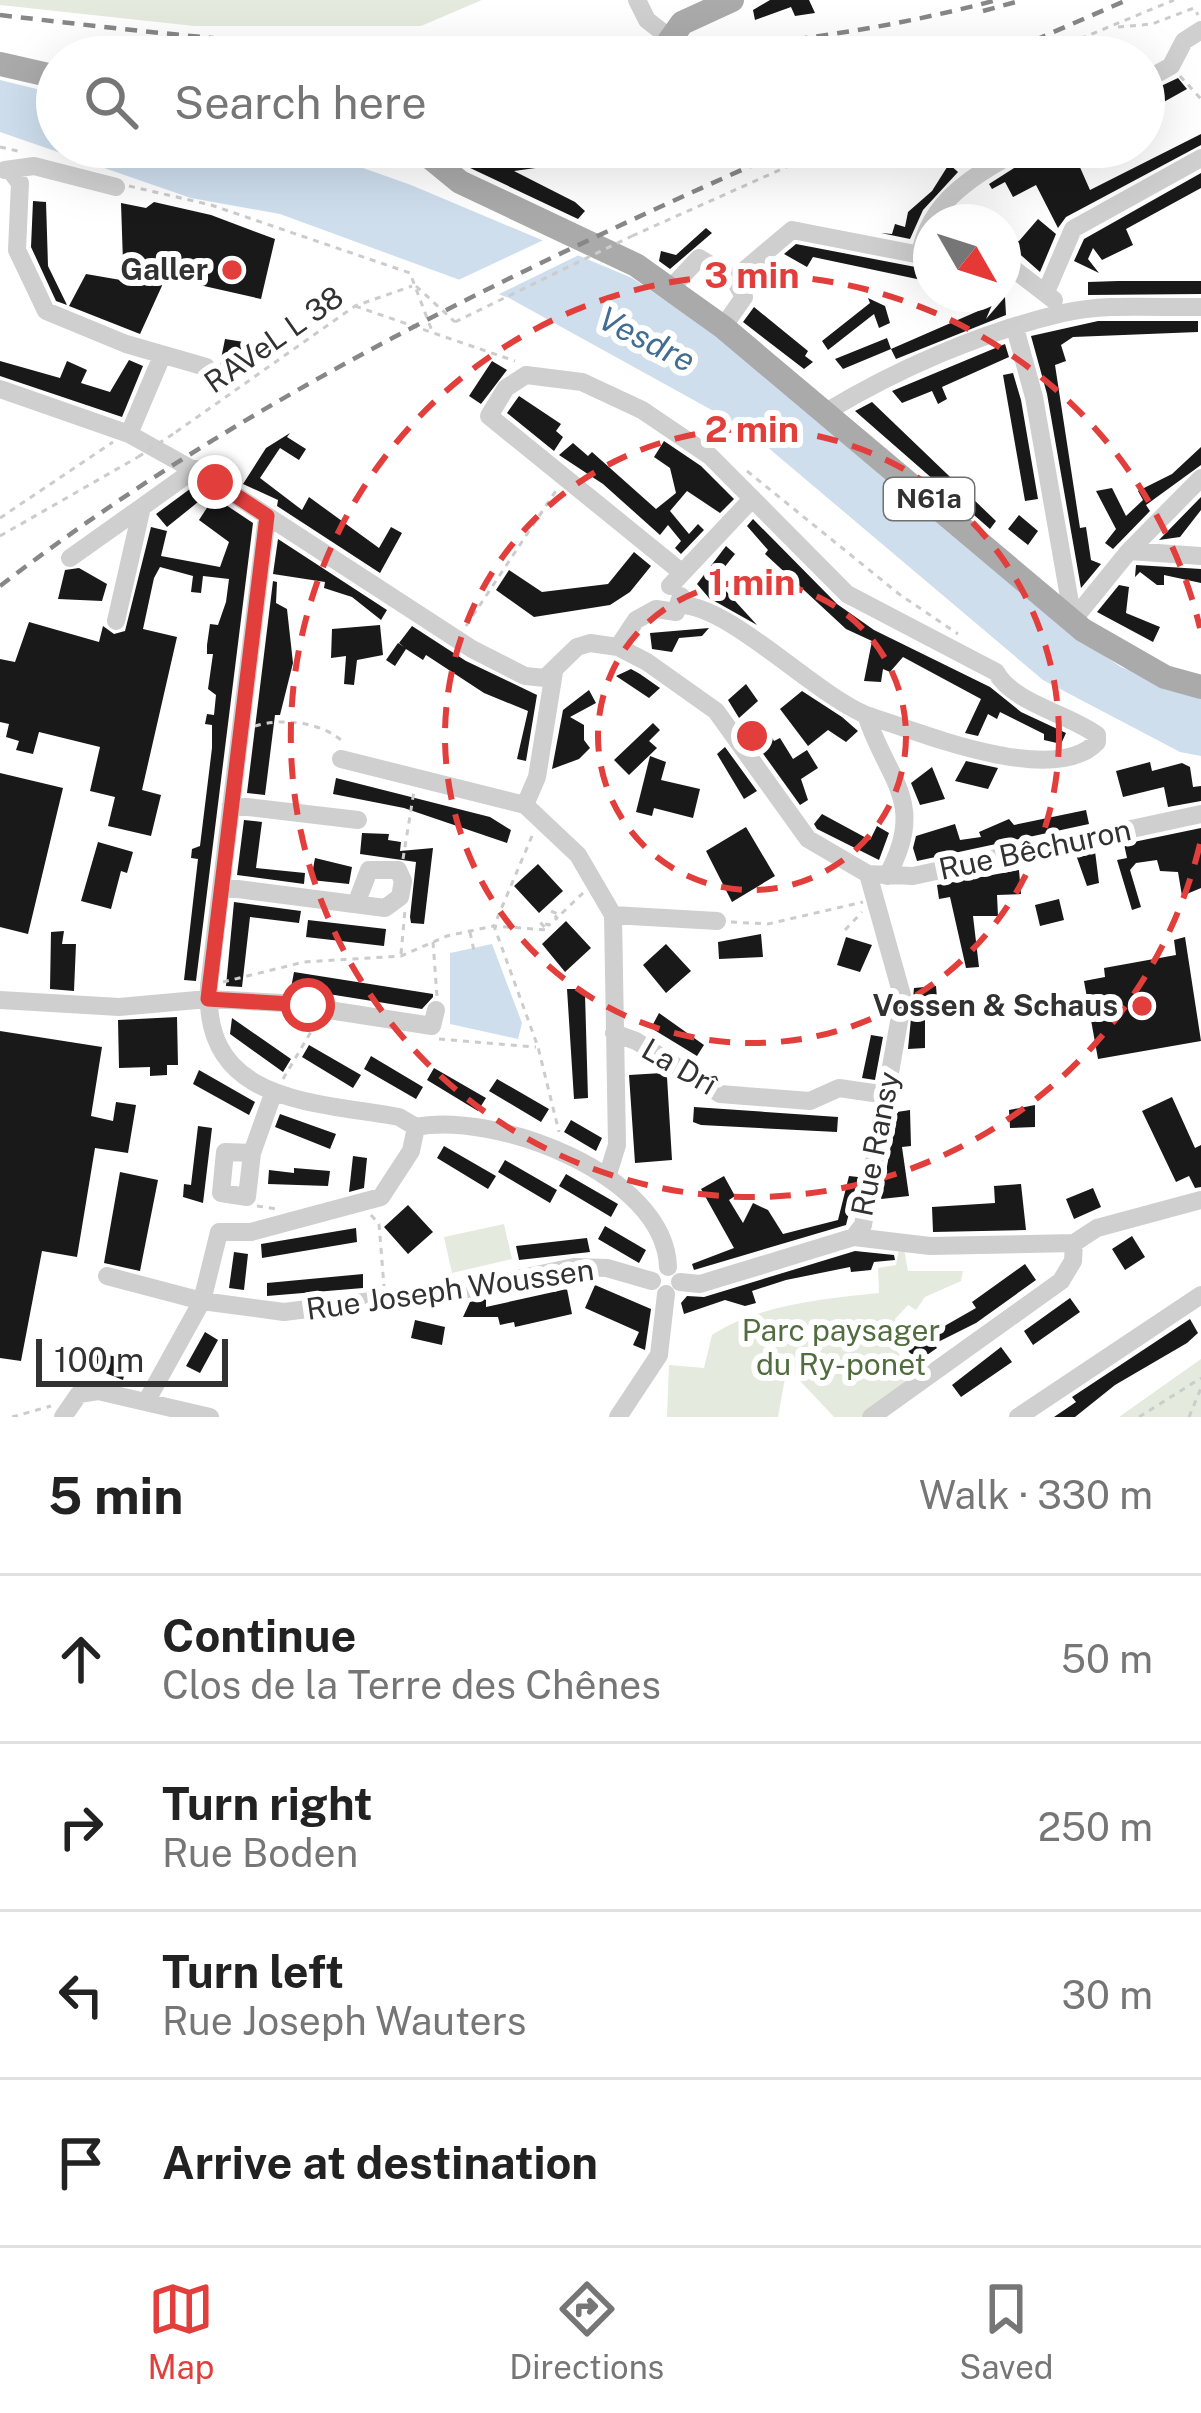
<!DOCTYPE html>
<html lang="en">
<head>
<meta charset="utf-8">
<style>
  body { margin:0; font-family:"Public Sans",sans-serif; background:#f2f2f2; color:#222 }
  .compass { position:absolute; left:913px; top:204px; width:108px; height:108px; border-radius:50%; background:#fff; box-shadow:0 12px 48px #0002; rotate:129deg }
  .scale { position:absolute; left:36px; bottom:30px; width:192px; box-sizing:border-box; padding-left:12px; border:6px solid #323232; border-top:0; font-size:33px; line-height:42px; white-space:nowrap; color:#323232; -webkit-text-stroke:9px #fff; paint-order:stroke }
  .stop { position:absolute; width:36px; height:36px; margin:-27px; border:9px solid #e13e3c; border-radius:50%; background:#fff }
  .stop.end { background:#e13e3c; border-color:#fff; box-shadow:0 3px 12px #0008 }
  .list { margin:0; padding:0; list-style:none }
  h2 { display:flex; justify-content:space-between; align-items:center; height:156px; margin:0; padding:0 48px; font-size:51px }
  h2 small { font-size:39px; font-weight:400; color:#767676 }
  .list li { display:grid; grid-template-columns:78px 1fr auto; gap:36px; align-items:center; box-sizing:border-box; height:168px; padding:0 48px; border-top:3px solid #e0e0e0 }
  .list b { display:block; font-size:45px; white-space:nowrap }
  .list p { margin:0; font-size:39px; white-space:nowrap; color:#767676 }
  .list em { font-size:39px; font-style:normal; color:#767676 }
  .icon { flex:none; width:66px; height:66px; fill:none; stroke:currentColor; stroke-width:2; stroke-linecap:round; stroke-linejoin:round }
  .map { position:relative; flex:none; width:1201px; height:1417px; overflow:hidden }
  .search { position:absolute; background:#fff; box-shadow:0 12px 48px #0002; left:36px; right:36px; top:36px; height:132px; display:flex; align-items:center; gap:30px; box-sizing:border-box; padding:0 42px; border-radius:66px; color:#767676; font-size:45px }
  .sheet { height:828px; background:#fff }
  nav { display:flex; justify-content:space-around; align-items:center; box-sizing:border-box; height:168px; border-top:3px solid #e0e0e0; background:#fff; font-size:33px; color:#767676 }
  nav a { display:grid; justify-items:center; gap:6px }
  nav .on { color:#e13e3c }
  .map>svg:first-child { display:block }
</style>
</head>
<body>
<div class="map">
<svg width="1201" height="1417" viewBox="0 0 1201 1417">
  <rect width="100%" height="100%" fill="#fff"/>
  <!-- green -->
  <path fill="#e4ebde" d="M0 0H482L421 26H194L0 5Z
    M504 1224 512 1259 452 1273 444 1237Z
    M899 1249H904L908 1271H963L961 1281 925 1297 916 1310 908 1305 895 1319 899 1333 891 1341 913 1376 861 1417H834L787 1367 778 1417H667L669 1365 704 1368 712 1335C760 1304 824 1299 879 1293L878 1268 896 1265Z
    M1201 1359V1417H1119Z"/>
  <!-- water -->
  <path fill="#cedeed" d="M0 80 57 94V147L315 151 411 185 632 278 732 346 1067 631 1121 667 1201 697V756L1180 752 1043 680 746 429 509 298 280 214 191 198 0 132Z
    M492 944 522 1023 518 1039 450 1024V953Z"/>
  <!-- pier -->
  <path fill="#fff" d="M550 237 585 252 491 298 452 283Z"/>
  <!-- building -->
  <path fill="#191919" d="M770 0H809L815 13 795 16 791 7 755 20 753 10Z
    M1178 78 1187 89 1144 113V94Z
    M1201 134V145L1066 217 1058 228 1036 185 1013 197 1005 182 992 189 989 184 1047 147H1071L1090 190Z
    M538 147H581L550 166 514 171 575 202 585 211 578 219 468 167Z
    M949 164 958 172 923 210 910 239 881 233 892 234 895 224 905 227 908 212 932 191Z
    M1201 173V188L1126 229 1133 245 1102 260 1093 248 1088 259 1099 273 1074 261 1084 239Z
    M33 201 46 202 48 266 67 305 56 301 31 247Z
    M154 202 211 215 275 239 261 299 195 284 199 271 171 266 140 334 69 306 86 274 138 283 123 262 121 203 146 208Z
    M1038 219 1056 234 1040 272 1014 249 1003 248V238L1019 241Z
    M706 228 712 233 670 269 659 261 661 251 676 255Z
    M796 244 931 270V282L813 257 807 267 784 254Z
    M1118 281H1201V294L1088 295V282Z
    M1005 297 1006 315 896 359 891 349 992 305 986 319Z
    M868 298 885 306 890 323 879 328 874 314 828 350 822 341 870 303Z
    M754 307 808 351 805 356 813 362 804 369 743 322Z
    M1098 321H1198V332L1073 337 1061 345 1066 361 1055 365 1080 528 1086 527 1091 560 1101 564 1081 588 1047 394 1031 336Z
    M887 338 891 349 843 369 835 359Z
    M225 339 244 342 239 368 220 364Z
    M1005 344 1009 357 942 387 947 399 938 404 932 391 902 403 892 391Z
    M129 360 143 366 122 417 0 376V361L60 378 67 361 87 370 81 383 110 392Z
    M492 361 507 370 481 404 469 396Z
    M1013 373 1021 400 1038 499 1025 501 1003 375Z
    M519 396 561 424 556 431 563 437 554 451 507 413Z
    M872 402 996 521 990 529 855 411Z
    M290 433 287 437 306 449 299 460 280 448 260 478 302 510 309 497 379 548 391 527 402 533 380 573 277 506 278 500 243 484 266 448Z
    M664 441 701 466 734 499 720 513 687 491 670 511 689 534 698 524 704 530 681 554 675 548 681 541 668 525 660 535 603 484 559 455 573 443 588 456 592 452 656 509 676 493 670 468 654 457Z
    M1201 447V465L1146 505 1150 511 1113 549 1105 543 1116 529 1096 491 1112 488 1126 516 1143 500 1138 491 1172 474Z
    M194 486 208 494 167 527 156 514Z
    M214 497 253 523 196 981 184 980 198 859 191 858 192 849 200 846 212 748V725L205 724 207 714 214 715 216 695 208 689 213 654H207V645L210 624 218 625 226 602 229 579 203 576 201 593 191 592 193 576 160 567 154 578 143 629 177 637 142 790 161 795 151 836 108 826 115 797 90 791 100 747 39 732 33 754 16 750 19 741 6 737 9 724 0 722V659L15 662 29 622 99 642 103 626 114 634 125 631 151 527 167 531 161 556 220 567 229 542 199 520Z
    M1201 497V510L1180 537 1159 540Z
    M1019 515 1038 531 1028 545 1008 529Z
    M753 519 837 604 874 630 990 687 1021 712 1066 733 1061 744 1044 740V734L1000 712 997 719 988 714 978 736 965 733 981 699 903 657 890 672 883 669 881 682 864 681 872 641 846 629 765 554 768 550 747 526Z
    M278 539 387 610 381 620 352 597 324 588 325 582 273 574Z
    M726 546 735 554 715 579 757 625 709 598 697 584Z
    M634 552 651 566 630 592 610 605 534 617 496 590 509 570 542 592 608 584Z
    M1136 565 1201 569V583L1164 575V585H1157L1140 572 1135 577Z
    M79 568 107 584 102 601 58 599 65 570Z
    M273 581 277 582 276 603 287 609 293 663 280 715H275L265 795 247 793Z
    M1119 585 1129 587 1126 613 1160 627 1153 642 1097 612Z
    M380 625 383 655 357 660 354 685 344 684 346 656 331 658 332 629Z
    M412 626 466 661 537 695 526 761 517 759 528 711 484 693 426 655 423 660 406 649 395 666 386 660 398 643 404 647 399 643Z
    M709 628 702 636 679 638 672 652 652 649 650 633Z
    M631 669 640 674 660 688 649 698 616 676Z
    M746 684 758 701 739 718 728 700Z
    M589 690 596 703 570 717 584 725V740L590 748 579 759 552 769 563 710Z
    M802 691 842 717 858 731 846 742 828 730 808 746 780 709Z
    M653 723 660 730 649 741 657 748 629 775 614 760Z
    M769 732 774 741 780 738 793 759 807 750 818 768 801 779 808 800 800 805 754 741Z
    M725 747 757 791 744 799 717 754Z
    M650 756 666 762 661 780 700 789 693 818 654 808 652 816 636 812Z
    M966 761 998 768 988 789 955 781Z
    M1150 762 1152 771 1182 763 1190 767 1193 787 1201 786V801L1168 807 1164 787 1123 797 1116 771Z
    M932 767 945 799 920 805 911 783Z
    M0 773 63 788 28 934 0 927Z
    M336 778 490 817 511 830 507 843 404 808 333 794Z
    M1086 810 1089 824 917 861 913 848 916 836 955 824 960 840 981 837 979 832 1009 819 1014 825Z
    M822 814 870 840 877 826 889 833 879 860 817 829 814 824Z
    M244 820 262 822 256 868 305 873 304 884 237 875Z
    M746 827 775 876 732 902 706 851Z
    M1201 828V888L1182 896 1178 872 1160 871 1157 860 1136 863 1130 870 1141 907 1132 910 1117 860 1127 858 1124 844Z
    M362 833 389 834 388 840 401 842 400 851 433 848 424 924 411 923 410 917 416 862 360 854Z
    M98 842 133 852 127 873 121 871 111 909 81 901Z
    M1095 851 1099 883 1087 886 1076 855Z
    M315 858 352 867 349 884 311 880Z
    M538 864 563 891 539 913 514 886Z
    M1019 870 1021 894 997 895 998 916H973L979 967 966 968 950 897 939 899 937 885Z
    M1059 899 1064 920 1040 926 1035 905Z
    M234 902 301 911 299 923 250 917 242 987 226 986Z
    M308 920 386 929 384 946 306 937Z
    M566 921 591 948 565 972 542 944Z
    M64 931 62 944H76L74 991 50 989 51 932Z
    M761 934 763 957 719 959 718 942Z
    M846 937 872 945 860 972 837 965Z
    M1185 937 1201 1041 1098 1059 1084 981 1105 977 1104 968 1176 955 1174 940Z
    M666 944 691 971 666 993 643 965Z
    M294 972 433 994V997L422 1009 291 988Z
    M936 986 937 998 929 999 925 1016V1048L908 1049 914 988Z
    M567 989H583L585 994 588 1098 574 1099Z
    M659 1013 704 1045 697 1056 651 1028Z
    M177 1017 178 1065H167V1075L150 1076V1067L119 1068 118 1020Z
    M232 1018 291 1059 283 1072 230 1034Z
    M0 1031 102 1047 91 1116 113 1121 116 1102 136 1105 128 1153 95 1148 77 1257 42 1251 21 1361 0 1358Z
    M871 1035 883 1037 875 1080 862 1078Z
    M309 1045 361 1075 353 1088 302 1057Z
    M371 1056 423 1087 416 1099 364 1069Z
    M434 1068 486 1098 478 1111 427 1080Z
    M199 1070 255 1102 249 1115 193 1084Z
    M662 1073 667 1077 672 1160 635 1163 629 1075Z
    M497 1079 549 1109 541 1122 489 1091Z
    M1172 1097 1195 1148 1201 1145V1187L1195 1188 1189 1176 1176 1182 1142 1111Z
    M1035 1105V1127L1010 1128 1009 1110Z
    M694 1107 838 1117 837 1132 701 1125 693 1122Z
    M910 1110 911 1146 902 1147 909 1196 881 1199 897 1112Z
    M280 1114 336 1134 330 1149 275 1127Z
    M571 1120 602 1138 596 1151 564 1132Z
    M198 1126 212 1128 203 1203 183 1197 184 1184 191 1185Z
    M444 1146 496 1176 488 1189 437 1158Z
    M353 1156 367 1158 364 1188 349 1192Z
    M505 1160 557 1190 550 1203 498 1172Z
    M294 1168 330 1171 328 1186 268 1184 269 1170 294 1173Z
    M120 1172 158 1180 140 1271 104 1263Z
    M566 1174 618 1204 611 1217 559 1186Z
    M724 1176 735 1196 729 1200 743 1223 753 1203 768 1210 783 1234 838 1220 849 1176 858 1177 846 1225 694 1270 692 1264 734 1248 701 1189Z
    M1021 1184 1026 1230 933 1232 932 1207 995 1203 994 1186Z
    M1093 1188 1101 1207 1074 1219 1066 1199Z
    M408 1205 433 1232 408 1254 384 1227Z
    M605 1226 646 1250 639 1263 598 1239Z
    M356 1228 357 1242 262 1258 261 1244Z
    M1132 1236 1145 1257 1125 1270 1112 1249Z
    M587 1238 590 1252 519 1260 516 1246Z
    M855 1251 894 1255 895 1260 874 1262 871 1270 851 1272 850 1267 786 1280 752 1291 756 1303 745 1306 725 1300 684 1314 681 1303 687 1296 704 1297Z
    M234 1252 248 1254 244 1290 229 1288Z
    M1025 1264 1036 1280 976 1323 934 1344 937 1348 917 1362 906 1348 976 1308 972 1302Z
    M363 1274V1288L267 1296V1283Z
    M595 1285 651 1309 645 1350 633 1345 639 1332 585 1308Z
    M567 1289 572 1314 515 1327 514 1322 500 1325 498 1317H463L470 1302 486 1299V1307Z
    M1070 1298 1080 1312 1033 1345 1024 1331Z
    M1190 1319 1198 1333 1187 1343 1115 1385 1075 1417H1054L1076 1402 1072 1397Z
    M415 1320 445 1327 442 1345 411 1338Z
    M205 1332 218 1340 200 1373 186 1366Z
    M1001 1347 1012 1362 961 1397 952 1385Z
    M97 1353 128 1359 123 1380 93 1368Z"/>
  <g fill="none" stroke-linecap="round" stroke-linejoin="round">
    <!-- path -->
    <path stroke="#ccc" stroke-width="3" stroke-dasharray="6 6" stroke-linecap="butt" d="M1118 27 1152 24 1194 8 1198 15
      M1036 57 1174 0
      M1180 76 1201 99
      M0 147 22 152
      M129 186 211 205 410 273 432 331
      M632 236 831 147
      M416 286 455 322
      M355 306 515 361
      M176 432 355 306 412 286
      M747 471 899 594 958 634
      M0 518 113 442
      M0 536 138 457
      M466 626 557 489
      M255 726C283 717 325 723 344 743
      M532 836 494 926 538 1047 559 1132
      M403 859 414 791
      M731 922 768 924 863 902
      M845 930 862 912
      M470 932 474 951
      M433 942 437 996
      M401 954 405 910
      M223 982 304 962 401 956 447 936 494 926 547 930 540 922 549 925 557 918 551 911 560 915 583 893
      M439 1039 536 1047
      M283 1079 315 1025
      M257 1206 277 1209
      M371 1215 379 1224 384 1286
      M12 1417 51 1406
      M1139 1417 1201 1378
      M1189 1417 1201 1388"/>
    <!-- minor -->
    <path stroke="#cfcfcf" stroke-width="18" d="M637 0 647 20 670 38
      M1144 81 1171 66 1184 41 1201 30
      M5 170 34 166 116 187
      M10 170 20 183 17 250 46 311 126 344 206 367
      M920 255C929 199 978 173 1025 147
      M1003 261 1054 300
      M669 290 699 258 734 279
      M1046 292 1073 229 1201 158
      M723 327 744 297 734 279 792 230 931 257
      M1015 328 1034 397 1073 620
      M0 389 129 434 215 482 472 649 525 676 545 678 577 647 590 643 618 647 647 662 716 711 808 839 868 874 913 876 1201 814
      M826 412C897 369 982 332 1063 313 1106 303 1157 308 1201 307
      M129 434 162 356
      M267 516 209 986C202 1103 311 1101 399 1117L416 1127C492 1111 665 1173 668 1267
      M1129 551 1201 556
      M70 558 142 507
      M680 571 489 416 506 388 526 375 582 382 642 410 710 456 847 594 996 672C1013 703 1069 714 1097 735V742C1054 788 919 732 866 715 812 692 730 606 681 605
      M670 586 751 500
      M1073 620 1129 551 1201 478
      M116 621 142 507 195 469
      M618 647 636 620 656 609 676 612 681 596
      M554 672 537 777 525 805 578 855 613 915 617 1145 608 1174
      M866 715C887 780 928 802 887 876
      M341 759 525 805
      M231 805 358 820
      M222 887 385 908 400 897 403 881 398 870H369L356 904
      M613 915 717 921
      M0 1000 119 1007 208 999 283 1003 432 1026 436 1010
      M614 1033 636 1041 720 1094 810 1101 839 1088 887 1095
      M252 1153 247 1197 221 1193 225 1152 252 1153 273 1094
      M854 1237 930 1246 1074 1243 1097 1228 1201 1200
      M107 1276 202 1301 284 1312 475 1288 574 1267 607 1268 652 1281
      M680 1282 700 1284 854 1237 863 1225 903 999 868 874
      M146 1402 202 1301 219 1232H251L381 1197 411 1151 416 1127
      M63 1417 79 1394 98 1391 210 1417
      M618 1417 659 1355 666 1294
      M871 1417 1061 1281 1073 1261 1074 1243
      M1018 1417 1201 1295"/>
    <!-- major -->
    <path stroke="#aaa" stroke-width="24" d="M658 57 682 23 732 0
      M0 64 57 77
      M377 147 427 155 460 182 636 265 723 327 1083 630 1165 677 1201 687
      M427 155 473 147"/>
    <!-- rail -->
    <path stroke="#878787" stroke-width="4.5" stroke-dasharray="12 9" stroke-linecap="butt" d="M983 11 1023 0
      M0 15C331 54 670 87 997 0
      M996 57 1127 0
      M0 586C242 400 516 270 793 147"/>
    <!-- path-bridge -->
    <path stroke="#ccc" stroke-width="3" stroke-dasharray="6 6" stroke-linecap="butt" d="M455 322 632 236
      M138 457 176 432"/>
  </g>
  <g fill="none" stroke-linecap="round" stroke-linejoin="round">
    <!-- route -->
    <path stroke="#e13e3c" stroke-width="15" d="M215 482 267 516 208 999 308 1005"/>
  </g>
  <!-- distance rings -->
  <g fill="none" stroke="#e13e3c" stroke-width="6" stroke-dasharray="21 15">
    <circle cx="752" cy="736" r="154"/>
    <circle cx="752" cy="736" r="307"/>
    <path d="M1200 844A461 461 0 1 1 1200 628"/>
  </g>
  <!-- markers -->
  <g fill="#e13e3c" stroke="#fff" stroke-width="4.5">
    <circle cx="232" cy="270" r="12"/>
    <circle cx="1142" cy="1006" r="12"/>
  </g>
  <g text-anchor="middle" stroke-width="12" stroke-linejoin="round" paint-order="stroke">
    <!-- shield labels -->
    <rect fill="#fff" stroke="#707070" stroke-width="3" x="884" y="478" width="90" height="42" rx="9"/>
    <g font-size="27" font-weight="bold" fill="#323232">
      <text x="929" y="508">N61a</text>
    </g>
    <!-- poi labels -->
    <g font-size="30" font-weight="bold" fill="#323232" stroke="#fff" text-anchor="end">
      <text x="208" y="280">Galler</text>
      <text x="1118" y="1016">Vossen &amp; Schaus</text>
    </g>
    <!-- street labels -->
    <g font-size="30" fill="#323232" stroke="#fff">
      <text transform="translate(274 340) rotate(-35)" y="10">RAVeL L 38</text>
      <text transform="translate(1035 850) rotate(-12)" y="10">Rue Bêchuron</text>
      <text transform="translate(679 1067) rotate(30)" y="10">La Drî</text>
      <text transform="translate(876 1144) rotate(-79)" y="10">Rue Ransy</text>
      <text transform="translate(450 1290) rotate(-8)" y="10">Rue Joseph Woussen</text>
    </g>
    <!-- park labels -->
    <g font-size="30" fill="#516d3f" stroke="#fff">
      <text x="841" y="1341">Parc paysager<tspan x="841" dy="34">du Ry-ponet</tspan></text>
    </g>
    <!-- water labels -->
    <g font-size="33" font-style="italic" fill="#416c93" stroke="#fff">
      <text transform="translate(647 339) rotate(27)" y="12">Vesdre</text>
    </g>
  </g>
  <circle cx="752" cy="736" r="18" fill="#e13e3c" stroke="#fff" stroke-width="6"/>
  <g font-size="36" text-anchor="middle" font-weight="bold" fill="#e13e3c" stroke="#fff" stroke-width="12" stroke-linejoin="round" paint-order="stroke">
    <text x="752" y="288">3 min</text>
    <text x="752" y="442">2 min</text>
    <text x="752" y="595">1 min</text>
  </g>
</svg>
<svg class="compass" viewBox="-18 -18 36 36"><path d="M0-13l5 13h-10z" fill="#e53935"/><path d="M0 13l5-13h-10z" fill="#767676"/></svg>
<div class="scale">100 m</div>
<div class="stop" style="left:308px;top:1005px"></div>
<div class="stop end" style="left:215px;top:482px"></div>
<div class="search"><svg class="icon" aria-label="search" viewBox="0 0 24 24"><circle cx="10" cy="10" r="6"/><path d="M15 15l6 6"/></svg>Search here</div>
</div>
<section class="sheet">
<h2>5 min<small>Walk · 330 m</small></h2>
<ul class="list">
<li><svg class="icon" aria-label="ahead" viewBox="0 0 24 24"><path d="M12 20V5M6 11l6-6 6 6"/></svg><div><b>Continue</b><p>Clos de la Terre des Chênes</p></div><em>50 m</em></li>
<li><svg class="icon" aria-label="right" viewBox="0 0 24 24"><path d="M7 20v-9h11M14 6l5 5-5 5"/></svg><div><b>Turn right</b><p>Rue Boden</p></div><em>250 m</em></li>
<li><svg class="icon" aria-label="left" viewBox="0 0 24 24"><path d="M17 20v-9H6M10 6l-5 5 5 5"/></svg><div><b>Turn left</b><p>Rue Joseph Wauters</p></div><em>30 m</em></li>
<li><svg class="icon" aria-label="arrive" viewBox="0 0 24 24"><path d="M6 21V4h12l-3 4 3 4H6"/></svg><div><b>Arrive at destination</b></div></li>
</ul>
</section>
<nav>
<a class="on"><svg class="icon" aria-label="map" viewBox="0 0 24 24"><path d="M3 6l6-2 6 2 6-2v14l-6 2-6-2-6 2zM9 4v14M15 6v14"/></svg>Map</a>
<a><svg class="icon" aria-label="directions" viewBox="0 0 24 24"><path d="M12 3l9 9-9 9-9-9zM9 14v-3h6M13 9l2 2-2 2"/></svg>Directions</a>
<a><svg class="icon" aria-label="saved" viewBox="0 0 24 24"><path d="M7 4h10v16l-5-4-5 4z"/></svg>Saved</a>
</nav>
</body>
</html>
